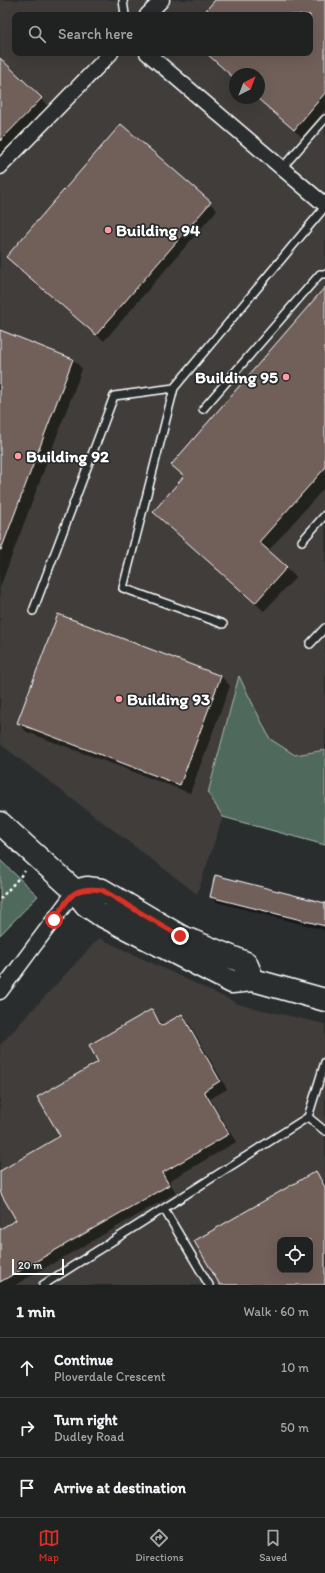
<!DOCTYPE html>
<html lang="en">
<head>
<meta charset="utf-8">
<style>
  body { margin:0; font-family:Itim,sans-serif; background:#2d2f2f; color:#f1f3f6 }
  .controls { position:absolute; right:12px; bottom:12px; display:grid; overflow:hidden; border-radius:8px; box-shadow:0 4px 16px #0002 }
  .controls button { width:36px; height:36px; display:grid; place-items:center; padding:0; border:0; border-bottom:1px solid #3d3f40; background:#202222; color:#f1f3f6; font:20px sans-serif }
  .compass { position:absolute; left:229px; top:68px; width:36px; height:36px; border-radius:50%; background:#202222; box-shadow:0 4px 16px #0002; rotate:42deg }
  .scale { position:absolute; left:12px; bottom:10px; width:52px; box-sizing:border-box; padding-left:4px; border:2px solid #fff; border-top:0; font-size:11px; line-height:14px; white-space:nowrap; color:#fff; -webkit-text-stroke:3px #2a2d2e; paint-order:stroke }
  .stop { position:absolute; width:12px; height:12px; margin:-9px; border:3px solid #d93025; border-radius:50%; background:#fff }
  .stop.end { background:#d93025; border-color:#fff; box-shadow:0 1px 4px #0008 }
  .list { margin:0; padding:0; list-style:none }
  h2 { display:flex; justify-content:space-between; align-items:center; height:52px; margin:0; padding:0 16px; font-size:17px }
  h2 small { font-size:13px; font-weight:400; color:#a2a4a5 }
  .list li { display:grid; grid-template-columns:26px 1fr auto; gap:12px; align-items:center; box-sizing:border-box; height:60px; padding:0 16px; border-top:1px solid #3d3f40 }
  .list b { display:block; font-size:15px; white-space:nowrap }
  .list p { margin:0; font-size:13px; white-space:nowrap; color:#a2a4a5 }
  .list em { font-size:13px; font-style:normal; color:#a2a4a5 }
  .icon { flex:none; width:22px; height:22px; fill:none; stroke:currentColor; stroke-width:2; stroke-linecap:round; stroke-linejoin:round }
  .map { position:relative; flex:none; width:325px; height:1285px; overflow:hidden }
  .search { position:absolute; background:#202222; box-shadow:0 4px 16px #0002; left:12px; right:12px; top:12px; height:44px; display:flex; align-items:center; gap:10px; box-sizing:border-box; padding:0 14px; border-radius:8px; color:#a2a4a5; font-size:15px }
  .sheet { height:232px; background:#202222 }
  nav { display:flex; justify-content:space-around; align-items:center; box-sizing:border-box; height:56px; border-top:1px solid #3d3f40; background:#202222; font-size:11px; color:#a2a4a5 }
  nav a { display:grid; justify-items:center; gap:2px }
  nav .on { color:#d93025 }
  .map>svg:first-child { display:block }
</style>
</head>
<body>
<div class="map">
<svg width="325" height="1285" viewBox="0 0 325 1285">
  <rect width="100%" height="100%" fill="#2a2d2e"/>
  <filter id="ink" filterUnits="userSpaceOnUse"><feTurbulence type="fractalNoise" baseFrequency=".025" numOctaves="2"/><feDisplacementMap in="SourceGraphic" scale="8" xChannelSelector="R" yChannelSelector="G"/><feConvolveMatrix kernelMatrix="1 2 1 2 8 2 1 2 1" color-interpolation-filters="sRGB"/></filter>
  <g filter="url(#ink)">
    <!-- built -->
    <path fill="#3f3c3b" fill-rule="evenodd" d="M0 0H325V845L223 817 197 894 0 744ZM15 15H310V53H15ZM235 74H259V98H235Z
      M99 938 241 1005 325 1024V1285H0V1045ZM280 1240H310V1270H280Z"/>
    <!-- green -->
    <path fill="#506b5b" stroke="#a8b5ad" d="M239 676 270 739 295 755 325 750V845L223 817 208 793Z
      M0 860 38 896 0 935Z"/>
    <!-- shadow -->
    <path fill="#0007" fill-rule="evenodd" d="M216 0H325V110L302 137 257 98H259V74H235V79L206 53H310V15H203Z
      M0 59 50 108 0 159Z
      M210 203 217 210 104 341 7 257Z
      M325 291V487L268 551 296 577 264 611 163 521 185 477Z
      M0 332 73 359 82 369 0 587Z
      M221 676 230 686 190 793 27 732 18 723Z
      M211 897 325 904V930L216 902Z
      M151 1010 164 1026 181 1015 189 1023 227 1089 210 1099 236 1142 169 1181 176 1193 15 1285H0V1230L17 1220 0 1190V1172L61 1137 100 1062Z
      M316 1172 325 1183V1285H221ZM280 1240H310V1270H280Z"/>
    <!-- building -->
    <path fill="#715e5a" stroke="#fff" fill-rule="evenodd" d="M215 0H325V93L294 130 257 98H259V74H235V79L206 53H310V15H202Z
      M0 58 42 98 0 141Z
      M121 124 211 202 96 335 6 257Z
      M325 287V468L259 542 287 567 255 603 153 512 184 476 171 465Z
      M0 330 73 359 1 550H0Z
      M58 614 221 676 180 785 17 723Z
      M215 875 325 903V926L210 897Z
      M152 1009 161 1026 182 1014 220 1081 204 1091 229 1134 162 1173 169 1185 0 1282V1229L16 1220 0 1192V1171L60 1136 37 1097 98 1062 89 1045Z
      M316 1171 325 1187V1285H220L194 1241ZM280 1240H310V1270H280Z"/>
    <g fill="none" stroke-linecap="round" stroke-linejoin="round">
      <defs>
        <path id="lane" d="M123 0 125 15
          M282 168 325 119
          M203 409 320 274H325
          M302 541 325 515
          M33 611 114 396 174 388
          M223 624 123 588 174 388 325 207
          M310 644 325 628
          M308 1117 325 1131
          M164 1209 209 1285
          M43 1285 308 1117 325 1062"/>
        <path id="street" d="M147 15 162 0
          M147 53 325 205
          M0 167 111 53
          M0 992 75 891"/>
        <path id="primary" d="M0 823 75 891 86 905 99 914 232 982 253 980 325 1000
          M75 891 87 888 102 890 180 936 246 963 253 980"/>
      </defs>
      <!-- lane casing -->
      <use href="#lane" stroke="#fff" stroke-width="10"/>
      <!-- street casing -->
      <use href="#street" stroke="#fff" stroke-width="17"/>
      <!-- primary casing -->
      <use href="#primary" stroke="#fff" stroke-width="25"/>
      <!-- path -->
      <path stroke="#fff" stroke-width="2.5" stroke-dasharray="3 3" stroke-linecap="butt" d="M0 899 25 871"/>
      <!-- lane -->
      <use href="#lane" stroke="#2a2d2e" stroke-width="7"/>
      <!-- street -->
      <use href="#street" stroke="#2a2d2e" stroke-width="14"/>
      <!-- primary -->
      <use href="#primary" stroke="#2a2d2e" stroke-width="22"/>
    </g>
  </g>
  <g fill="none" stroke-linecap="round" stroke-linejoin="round" filter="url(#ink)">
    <!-- route -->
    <path stroke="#d93025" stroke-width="5" d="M54 920C70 897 71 886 102 890L180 936"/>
  </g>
  <!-- markers -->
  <g fill="#ff9aa2" stroke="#2a2d2e" stroke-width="1.5">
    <circle cx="108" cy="230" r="4"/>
    <circle cx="286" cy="377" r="4"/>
    <circle cx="18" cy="456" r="4"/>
    <circle cx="119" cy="699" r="4"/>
  </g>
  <g text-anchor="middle" stroke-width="3.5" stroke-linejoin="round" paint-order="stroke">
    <!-- poi labels -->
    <g font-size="17" font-weight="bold" fill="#fff" stroke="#2a2d2e" text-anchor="start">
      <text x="116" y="236">Building 94</text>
      <text x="278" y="383" text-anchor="end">Building 95</text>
      <text x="26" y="462">Building 92</text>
      <text x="127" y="705">Building 93</text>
    </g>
  </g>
</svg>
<div class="controls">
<button><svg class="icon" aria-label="locate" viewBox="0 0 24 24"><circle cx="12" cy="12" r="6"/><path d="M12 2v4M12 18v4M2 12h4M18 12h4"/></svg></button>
</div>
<svg class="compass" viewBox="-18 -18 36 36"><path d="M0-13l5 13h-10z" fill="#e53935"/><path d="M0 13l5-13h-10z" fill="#a2a4a5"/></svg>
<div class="scale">20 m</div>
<div class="stop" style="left:54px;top:920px"></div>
<div class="stop end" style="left:180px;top:936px"></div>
<div class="search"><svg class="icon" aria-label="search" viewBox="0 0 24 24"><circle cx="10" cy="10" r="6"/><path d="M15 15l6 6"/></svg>Search here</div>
</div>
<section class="sheet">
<h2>1 min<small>Walk · 60 m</small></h2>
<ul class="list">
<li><svg class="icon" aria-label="ahead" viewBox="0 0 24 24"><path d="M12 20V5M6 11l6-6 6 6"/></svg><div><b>Continue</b><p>Ploverdale Crescent</p></div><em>10 m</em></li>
<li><svg class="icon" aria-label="right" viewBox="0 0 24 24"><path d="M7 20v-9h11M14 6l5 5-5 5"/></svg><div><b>Turn right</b><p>Dudley Road</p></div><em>50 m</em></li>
<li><svg class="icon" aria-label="arrive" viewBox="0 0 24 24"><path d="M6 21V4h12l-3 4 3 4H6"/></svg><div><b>Arrive at destination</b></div></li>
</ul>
</section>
<nav>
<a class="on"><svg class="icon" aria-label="map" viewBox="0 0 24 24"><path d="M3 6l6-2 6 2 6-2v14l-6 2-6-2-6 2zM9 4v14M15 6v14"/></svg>Map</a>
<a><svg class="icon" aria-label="directions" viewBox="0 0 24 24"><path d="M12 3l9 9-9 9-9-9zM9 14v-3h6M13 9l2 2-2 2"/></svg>Directions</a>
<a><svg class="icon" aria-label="saved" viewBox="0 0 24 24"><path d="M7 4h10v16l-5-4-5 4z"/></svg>Saved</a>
</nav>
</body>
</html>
